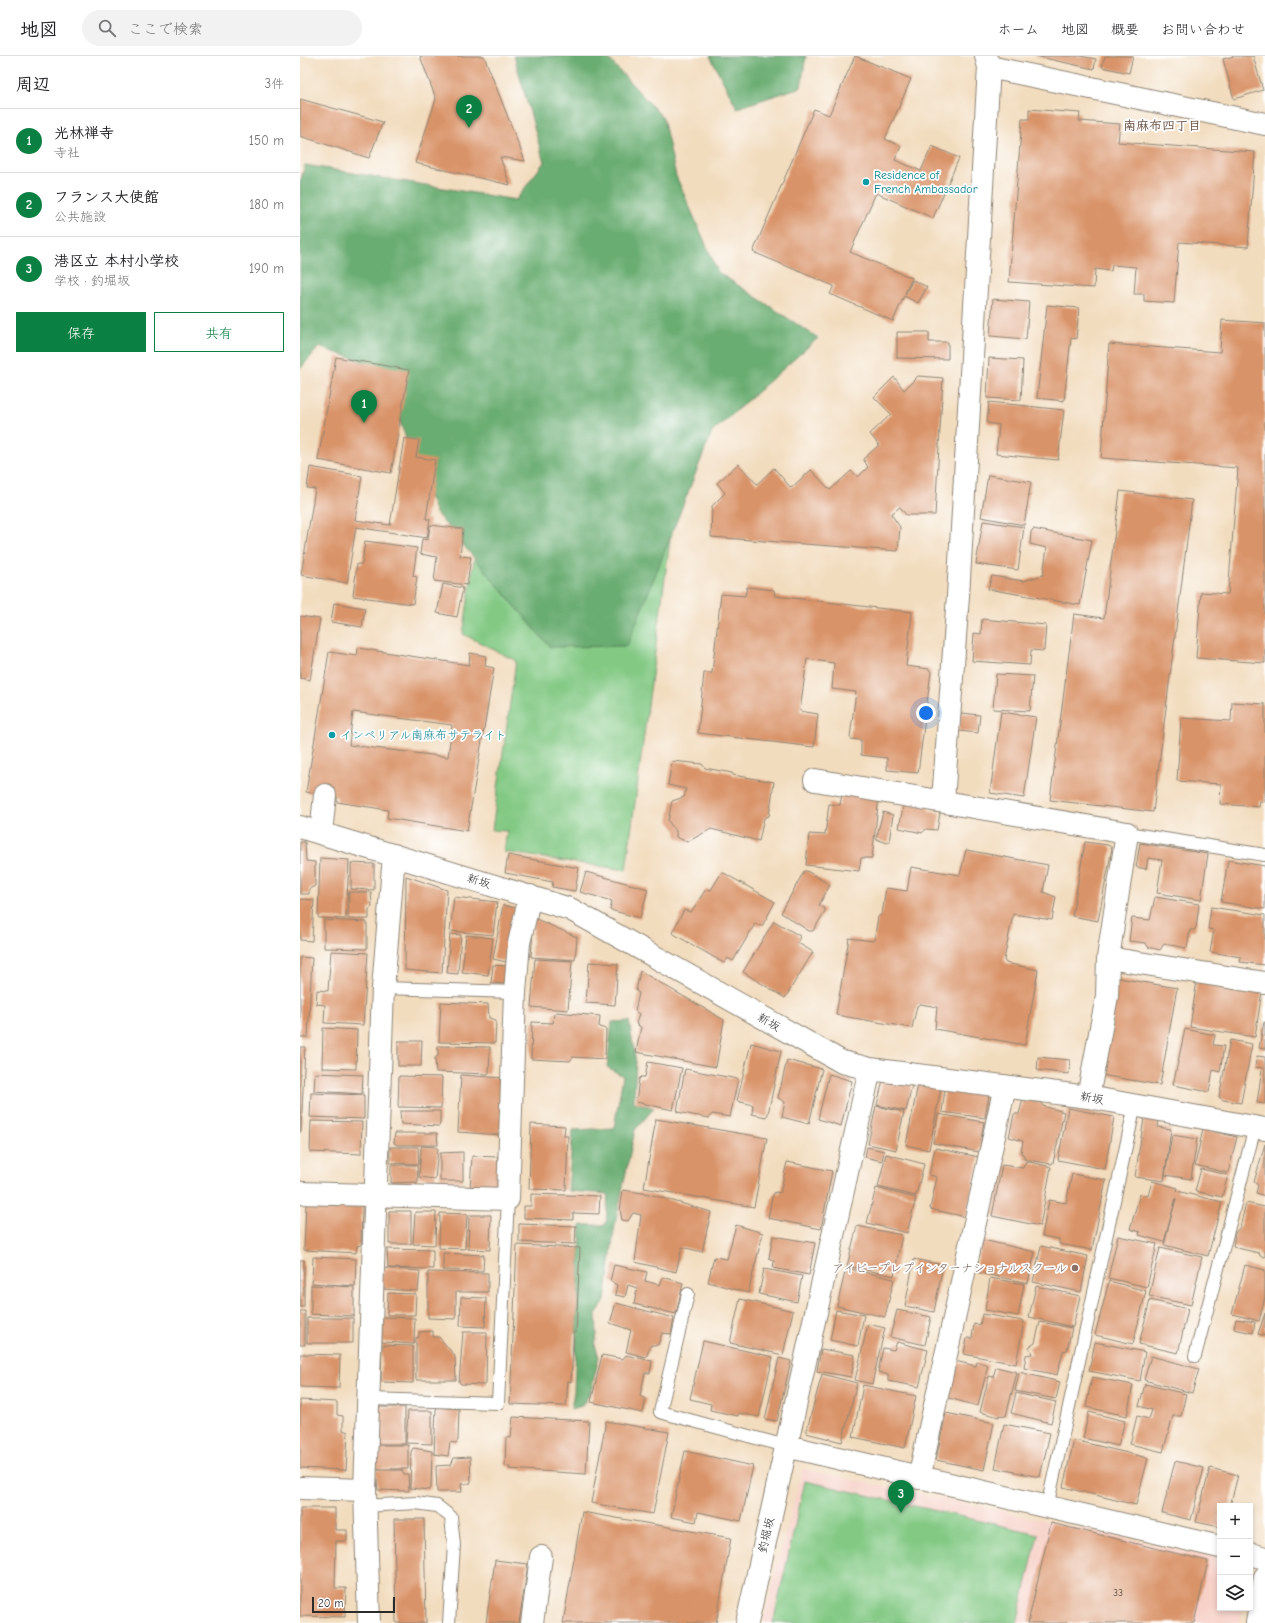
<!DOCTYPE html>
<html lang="ja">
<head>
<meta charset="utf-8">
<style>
  body { margin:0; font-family:"Comic Neue","Klee One",sans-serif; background:#f2f2f2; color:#202124 }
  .controls { position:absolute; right:12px; bottom:12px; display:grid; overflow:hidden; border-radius:0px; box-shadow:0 2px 6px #0003 }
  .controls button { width:36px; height:36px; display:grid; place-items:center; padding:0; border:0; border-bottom:1px solid #e0e0e0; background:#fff; color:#202124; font:20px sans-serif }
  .scale { position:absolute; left:12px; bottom:10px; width:83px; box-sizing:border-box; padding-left:4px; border:2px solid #2b2b2b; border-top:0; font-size:11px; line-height:14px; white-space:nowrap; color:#2b2b2b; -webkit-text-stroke:3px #fff; paint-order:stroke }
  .you { position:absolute; left:626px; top:657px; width:14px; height:14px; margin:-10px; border:3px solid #fff; border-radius:50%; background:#1a73e8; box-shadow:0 0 0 6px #1a73e833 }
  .badge { display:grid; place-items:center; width:26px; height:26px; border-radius:50%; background:#0b8043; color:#fff; font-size:13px; font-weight:700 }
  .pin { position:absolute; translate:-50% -33px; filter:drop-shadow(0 1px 2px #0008) }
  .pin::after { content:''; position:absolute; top:21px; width:14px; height:12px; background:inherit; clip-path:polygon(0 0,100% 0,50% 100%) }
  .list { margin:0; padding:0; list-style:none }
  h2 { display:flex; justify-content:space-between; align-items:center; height:52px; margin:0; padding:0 16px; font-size:17px }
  h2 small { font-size:13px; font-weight:400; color:#757577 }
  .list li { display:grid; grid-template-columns:26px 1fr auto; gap:12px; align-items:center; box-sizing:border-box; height:64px; padding:0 16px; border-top:1px solid #e0e0e0 }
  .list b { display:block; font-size:15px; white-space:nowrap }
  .list p { margin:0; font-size:13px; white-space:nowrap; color:#757577 }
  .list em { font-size:13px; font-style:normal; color:#757577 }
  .actions { display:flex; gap:8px; padding:12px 16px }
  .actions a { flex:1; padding:9px 0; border:1px solid #0b8043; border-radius:0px; text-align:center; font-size:14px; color:#0b8043 }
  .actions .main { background:#0b8043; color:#fff }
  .icon { flex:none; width:22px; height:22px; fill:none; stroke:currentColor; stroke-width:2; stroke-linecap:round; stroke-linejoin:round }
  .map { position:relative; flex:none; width:965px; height:1567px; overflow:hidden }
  header { display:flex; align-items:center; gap:24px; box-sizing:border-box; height:56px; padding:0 20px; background:#fff; border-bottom:1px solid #e0e0e0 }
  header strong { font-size:19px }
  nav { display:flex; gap:22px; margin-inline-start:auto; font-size:14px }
  .search { width:280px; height:36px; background:#f2f2f2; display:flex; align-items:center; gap:10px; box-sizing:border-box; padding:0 14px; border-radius:22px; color:#757577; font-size:15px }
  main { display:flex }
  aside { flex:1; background:#fff }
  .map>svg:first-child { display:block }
</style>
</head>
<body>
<header>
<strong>地図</strong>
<div class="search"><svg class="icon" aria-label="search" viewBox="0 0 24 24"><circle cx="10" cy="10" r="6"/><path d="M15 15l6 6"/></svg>ここで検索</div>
<nav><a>ホーム</a><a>地図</a><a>概要</a><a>お問い合わせ</a></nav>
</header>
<main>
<aside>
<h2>周辺<small>3件</small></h2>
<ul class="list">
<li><span class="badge">1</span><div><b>光林禅寺</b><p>寺社</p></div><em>150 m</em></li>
<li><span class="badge">2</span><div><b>フランス大使館</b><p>公共施設</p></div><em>180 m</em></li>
<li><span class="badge">3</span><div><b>港区立 本村小学校</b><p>学校 · 釣堀坂</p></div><em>190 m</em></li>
</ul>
<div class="actions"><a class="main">保存</a><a>共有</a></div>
</aside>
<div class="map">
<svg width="965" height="1567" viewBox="0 0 965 1567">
  <rect width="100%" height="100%" fill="#fff"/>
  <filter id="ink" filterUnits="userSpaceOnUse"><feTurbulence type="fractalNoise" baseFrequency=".025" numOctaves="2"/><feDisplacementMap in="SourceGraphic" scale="8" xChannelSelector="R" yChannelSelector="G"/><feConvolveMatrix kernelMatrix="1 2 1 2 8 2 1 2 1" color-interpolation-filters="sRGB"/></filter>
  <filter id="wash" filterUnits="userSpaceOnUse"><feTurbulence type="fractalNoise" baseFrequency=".012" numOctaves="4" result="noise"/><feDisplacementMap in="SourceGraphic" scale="16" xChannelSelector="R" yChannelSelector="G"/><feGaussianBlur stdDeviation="0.9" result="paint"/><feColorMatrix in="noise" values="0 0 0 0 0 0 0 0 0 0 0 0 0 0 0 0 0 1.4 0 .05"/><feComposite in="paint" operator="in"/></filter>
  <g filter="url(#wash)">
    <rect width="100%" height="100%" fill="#f2dcbe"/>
    <!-- built -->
    <path fill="#f7d1c8" d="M502 1413 920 1502V1552H943L940 1567H463Z"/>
    <!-- green -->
    <path fill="#83c984" stroke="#577a58" d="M400 259 326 814 204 796 207 775 192 774 216 605 163 578 184 437Z
      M505 1425 738 1478 717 1567H473Z"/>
    <!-- forest -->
    <path fill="#6aad72" stroke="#4a6c4e" d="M214 0H306L363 62 376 120 418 216 518 282 412 376 327 590 250 591 136 457 101 369 98 317 19 291 0 313V127L5 109 216 144 244 106Z
      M410 0H506L501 31 437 52Z
      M329 965 336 1006 334 1046 354 1052 335 1074 315 1168 305 1245 296 1258 297 1278 295 1289 299 1301 291 1335 282 1350 271 1353 274 1336 281 1169H306L308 1138 268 1135 273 1074 314 1072 323 1020 307 1011 312 966Z"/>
    <g id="blocks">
      <!-- building -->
      <path fill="#d99367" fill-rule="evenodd" d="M120 0H184L225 105 200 101 210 129 115 107 136 43Z
        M555 0 611 23 585 83 601 90 595 104 621 115 632 90 659 102 633 162 576 137 550 196 612 222 605 238 613 224 627 231 618 247 604 240 593 265 530 238 534 230 453 196 514 53 529 59Z
        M735 0H780L796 3 794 13Z
        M805 0H833L829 17 802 11Z
        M934 0H953L963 34 934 43 923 3Z
        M0 43 83 66 69 102 0 80Z
        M729 53 780 57 779 65 820 68 818 86 955 96 948 191 879 186 874 247 844 245V238H834L836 211 812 209 811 215 795 213 794 232 709 226 722 63H729Z
        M693 243 729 246 726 283 690 280Z
        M747 249 779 252 776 283 771 282 764 345 737 342Z
        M922 264 965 267V607L896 602 901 536 928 538 938 412 801 402 809 288 920 296Z
        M597 276H629V286H648V303L597 302Z
        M36 301 109 314 91 417 18 404Z
        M689 302 723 304 721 344 687 342Z
        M618 320 643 322 635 459H606L600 451 591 458 600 471 598 495 411 481 412 450 425 437 417 427 438 408 457 428 474 412 491 432 511 414 530 434 551 415 558 421 568 411 563 403 579 389 570 378 591 358 574 341 594 321 604 334Z
        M689 346 764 354 758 404 696 398 699 369 687 367Z
        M104 382 119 384 116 401 135 404 126 463H130L127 482 56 471 47 527 1 519 15 433 7 432 10 411 62 420 55 464 90 469Z
        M688 419 731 426 724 469 681 461Z
        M820 435 892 444 853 756 750 744 774 558 804 562Z
        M683 465 724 471 718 514 676 508Z
        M130 469 163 473 160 500 171 501 167 529 134 525 137 501 120 498 122 483 128 484Z
        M733 473 792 484 780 549 688 533 692 520 724 525 743 519 747 492 730 488 731 476Z
        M65 485 117 492 113 520 117 521 113 548 53 540 57 508H62Z
        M143 528 163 532 157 561 137 557Z
        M447 531 474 534 475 540 612 556 606 610 629 613 631 616 618 717 587 714V702L561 699V684L551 683 550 681 556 636 532 633 534 607 507 603 500 655 518 658 514 691 398 677 404 617H412L421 538 445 540Z
        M34 547 65 552 62 571 31 566Z
        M0 560 20 563 10 624 0 622Z
        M682 563 746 569 744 595 731 594 730 609 672 605 674 577 681 578Z
        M58 592 169 609 170 597 186 600 185 610 194 612 167 775 87 762 88 754 37 746V741L6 736 29 596 57 600ZM53 656 152 669 148 701 49 689Z
        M696 618 733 620 730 655 693 653Z
        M932 646 965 648V746L960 745 959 751 920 748 921 728 877 725 881 662 931 665Z
        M701 656 736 661 724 742 690 737Z
        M661 657 680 659 678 677 659 675Z
        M372 705 402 708 405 712 432 717 433 719 474 726 469 760 464 762 459 785 411 773 387 786 376 781V775L368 765 372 745 384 741 386 733 368 729Z
        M542 737 579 741 572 802H561L559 815 506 809 509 778 525 779 529 748 540 749Z
        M604 746 627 750 630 755 640 757 637 774 626 773 622 777 599 772Z
        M583 756 593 759 589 786 587 787 576 783Z
        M0 786H5L6 805 15 806V830L9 833V838H0Z
        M785 786 808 789 812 792 798 865 772 860Z
        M840 787 908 798 901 844 857 837 862 804 848 802 846 813 836 811Z
        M666 794 748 809 743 836 756 841 752 864 713 858 704 904 706 907 738 914 725 989 635 973 637 951 620 948 617 950 612 972 536 959 549 882 574 885 578 861 582 858 586 832 607 835 611 811 660 819Z
        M208 799 279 812 275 835 252 831 253 826 205 817Z
        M20 802 49 804 46 863 19 862 18 860Z
        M928 804 965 810V853L921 846Z
        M51 807 74 808V834L51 833Z
        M504 815H507L530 829 519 849 525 853V855L513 875H509L481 857Z
        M286 816 348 833 340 862 310 854 312 845 280 836Z
        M422 816 475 846 462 870 455 868 433 905 428 902 424 907 372 877 384 854 391 856 406 833 411 834Z
        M106 820 147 834 142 917 105 914Z
        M49 836H71L72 851 69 853V863H48Z
        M154 841 197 846 193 879 150 875Z
        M855 841 899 848 896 872 894 874H890L887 892 864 888 860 894 848 891 846 887 829 885 832 862 850 864Z
        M0 843 14 844 12 885 0 884Z
        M203 849 216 852 206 906 193 903Z
        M911 851 965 859V909L940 906 941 901 910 896 914 874 908 873Z
        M234 862 277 881 275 904 231 901Z
        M24 864 67 866V893L24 892Z
        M474 865 500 880 498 887 513 896 485 942 443 916Z
        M150 878 161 879 158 918 147 917Z
        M166 879 193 882 188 919 162 916Z
        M31 895 68 897 63 969 24 967 25 949 16 948 17 934 28 935Z
        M0 901 12 902 8 981H0Z
        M235 903 272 905 268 954 231 951Z
        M289 906 318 908 315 949 286 947Z
        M193 909 208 910 207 928 191 927Z
        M340 915 424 964 416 1011 336 996 341 971 336 968 339 958 335 955 339 937 336 935Z
        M818 922 877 932 860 1029 801 1019Z
        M897 924 962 935 955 981 890 971Z
        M141 946 188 948 189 962 196 964 195 987 139 986Z
        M256 956 300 960 299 971 306 973 305 1003 273 1001 270 1005 231 1003 232 966 253 967 254 958Z
        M964 966H965V993L959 992Z
        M23 972 57 974 56 1013 22 1012Z
        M885 973 915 979 913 989 924 990 920 1016 913 1014 909 1036 873 1029Z
        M930 984 952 988 941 1047 923 1044 919 1041Z
        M98 985H122L121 1010H98Z
        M451 987 481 995 468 1058 466 1061 452 1058 453 1049 437 1045Z
        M138 990 190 991 189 1018 136 1016 135 1002 138 1000Z
        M0 991H5L1 1076H0Z
        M957 1000 965 1001V1048L957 1047 962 1012 955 1011Z
        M738 1001 770 1004 769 1018 737 1014Z
        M487 1004 522 1013 509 1068 482 1061 485 1046 478 1042Z
        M348 1006 382 1012 373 1054 336 1046 339 1023 341 1021H345Z
        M385 1013 438 1023 430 1061 412 1058 409 1062 377 1056Z
        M15 1017 63 1019 62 1038 14 1035Z
        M529 1018 552 1025 541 1070 518 1063Z
        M161 1019 205 1022 201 1079 158 1076Z
        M99 1020 142 1021 141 1052 98 1051Z
        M583 1024 612 1030 606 1055 577 1049Z
        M618 1028 641 1032 629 1094 606 1089Z
        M645 1033 689 1039 685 1062 642 1056Z
        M11 1037 64 1039V1063L10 1061Z
        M723 1043 741 1047 743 1050 764 1056 753 1107 751 1108 724 1103V1099L721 1097 723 1085 709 1081 714 1058H719Z
        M576 1050 604 1056 596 1094 568 1088Z
        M768 1052 814 1061 805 1113 758 1104Z
        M100 1055H140V1067L139 1070 101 1068Z
        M638 1058 684 1066 679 1096 633 1087Z
        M844 1062 859 1064 858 1071 871 1073 864 1125 835 1121Z
        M356 1063 467 1082 454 1151 344 1132Z
        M11 1065 62 1066 61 1098 10 1096Z
        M231 1068 265 1070 264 1080H268L266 1134 229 1133Z
        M903 1073 937 1081 928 1117 895 1109Z
        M95 1077H137L138 1089H97L94 1087Z
        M872 1079 897 1083 891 1123 865 1119Z
        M965 1088V1140L956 1137 958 1129 954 1126Z
        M122 1090 136 1091 138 1093 135 1123 119 1121 121 1092Z
        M90 1091H118L119 1108 90 1107Z
        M567 1091 584 1095 582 1105 565 1101Z
        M635 1092 679 1101 666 1161 630 1153 637 1121 629 1119Z
        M163 1096V1125H140V1097Z
        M586 1098 624 1108 616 1140 578 1131Z
        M172 1100 198 1101 197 1136 170 1135Z
        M726 1105 751 1111 740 1170 692 1160 702 1109 723 1112Z
        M487 1106 532 1115 521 1173 468 1162 472 1141 475 1136 480 1137Z
        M91 1109H117L118 1126 91 1127Z
        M901 1113 928 1119 922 1141 895 1135Z
        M772 1118 806 1124 792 1194 759 1188V1183L742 1180 749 1144 766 1147Z
        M852 1125 878 1132 877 1135 922 1146 908 1200 864 1189 876 1142 864 1186 839 1179 840 1176 830 1173 840 1138 848 1140Z
        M576 1132 616 1142 607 1177 567 1167Z
        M323 1134 349 1138 411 1156 402 1196 382 1191 376 1216 335 1206 341 1159 333 1157 328 1165 322 1164 320 1154Z
        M231 1138 300 1140 299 1158 273 1157V1164L224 1162V1150H231Z
        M6 1147 62 1150 61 1189 57 1190 56 1197 4 1194Z
        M946 1147 965 1151V1201L960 1200 959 1197 933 1191 935 1177 940 1171Z
        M89 1155H111V1188H89Z
        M115 1156H136L135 1189 113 1188Z
        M140 1157 167 1158 165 1193 139 1192Z
        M169 1159H191L190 1194 168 1193Z
        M219 1168 276 1170 275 1188 219 1186Z
        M436 1169 463 1177 448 1237 408 1226 414 1201 427 1203Z
        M557 1170 602 1179 594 1220 547 1210Z
        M473 1180 515 1187 509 1219 473 1212 474 1205 469 1202Z
        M818 1180 857 1188 847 1231 808 1222Z
        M683 1184 735 1196 728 1227 675 1216Z
        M217 1189 280 1192 276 1277 274 1276 271 1326 268 1325 266 1350 210 1348Z
        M741 1190 788 1200 781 1236 733 1226Z
        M860 1192 902 1201 891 1249 849 1240Z
        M87 1193 133 1194V1213L88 1212Z
        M143 1197 184 1199 183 1215 143 1214Z
        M13 1201 56 1203 55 1230 12 1227Z
        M614 1203 643 1209 634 1256 605 1250Z
        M0 1204H4V1251H0Z
        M314 1209 347 1216 345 1225 360 1229 363 1221 383 1227 376 1258 334 1248 337 1232 328 1229 325 1241 315 1239 317 1229 310 1225Z
        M945 1209 965 1214V1241L959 1265 932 1258Z
        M82 1212 120 1215 118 1235 81 1233Z
        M546 1212 594 1223 585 1261 537 1250Z
        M464 1213 502 1220 497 1246 459 1238Z
        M128 1216 188 1217V1236H156V1263L128 1262Z
        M690 1222 724 1228 718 1260 685 1254Z
        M809 1225 846 1235 833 1288 795 1279Z
        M11 1229 54 1231V1260L11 1258Z
        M736 1230 780 1240 773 1271 729 1261Z
        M88 1237 116 1238 115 1259H87Z
        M161 1241 186 1242 185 1271 160 1270Z
        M440 1243 493 1255 483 1299 430 1287Z
        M850 1244 888 1253 878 1297 839 1288Z
        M316 1247 374 1262 371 1278 362 1277 358 1289H351L346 1301 326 1296 331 1274 310 1267Z
        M536 1254 564 1259 558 1290 530 1284Z
        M597 1254 631 1261 625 1289 590 1281Z
        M0 1255H5V1289H0Z
        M965 1257V1280L958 1278Z
        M682 1258 724 1265 716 1308 664 1298 667 1282H672L674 1268 680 1269Z
        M82 1261 115 1262 114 1288 82 1286Z
        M7 1262H53V1287H7Z
        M936 1263 955 1266 953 1277 934 1273Z
        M740 1266 772 1272 767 1294 763 1295 757 1319 724 1312 726 1299 732 1298 729 1291 735 1287Z
        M568 1268 585 1272 572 1328 555 1324Z
        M133 1275V1281H139L155 1300 156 1324H116V1282L119 1281V1276Z
        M163 1276H186L187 1278 186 1328 184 1329 161 1328 159 1326Z
        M403 1285 473 1301 459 1361 438 1357V1360L410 1354 411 1348 390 1343Z
        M597 1286 628 1294 619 1331 588 1325V1319L578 1316 583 1292 594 1294Z
        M795 1286 845 1296 840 1325 789 1315Z
        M82 1289 113 1290V1327L81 1326Z
        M521 1293 555 1299 551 1321 517 1315Z
        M0 1298 40 1299 39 1332 0 1331Z
        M302 1299 323 1303 326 1299 352 1305 350 1317H345L340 1340 346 1343 343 1357 291 1346Z
        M851 1300 899 1313 892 1337 844 1324Z
        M479 1302 491 1305 477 1365 465 1363Z
        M655 1305 676 1310 677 1306 688 1309 678 1350 645 1341Z
        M696 1311 717 1316 706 1360 699 1359V1361L680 1356 689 1320 693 1321Z
        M719 1316 760 1326 756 1343 715 1335Z
        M522 1318 557 1327 542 1386 506 1377Z
        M792 1321 833 1329 827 1360 786 1351Z
        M845 1328 886 1338 881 1360H873L863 1396 830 1388 837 1360 849 1363 852 1354 839 1350Z
        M563 1329 616 1340 605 1392 553 1381Z
        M716 1337 756 1346 751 1367 711 1357Z
        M0 1344 37 1346V1359L43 1360V1374L48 1376 46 1414 0 1412Z
        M78 1351H105V1388H78Z
        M138 1351 159 1353 158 1384 156 1387 150 1386 148 1400 134 1398 136 1353Z
        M108 1355H132V1388L106 1387Z
        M789 1356 825 1365 818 1390 783 1382Z
        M646 1357 694 1367 684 1414 636 1404Z
        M213 1361 289 1365 286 1418 209 1413 210 1411 205 1410 206 1381 211 1382Z
        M306 1365 369 1376 353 1458 291 1447Z
        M704 1368 750 1377 740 1421 695 1412Z
        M774 1384 848 1402 836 1449 763 1431Z
        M77 1389H108V1413H77Z
        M113 1392 132 1395 131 1432 129 1434 110 1432 111 1396Z
        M385 1395 453 1410 441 1465 398 1456 396 1466 371 1461Z
        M170 1401 171 1427 161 1428 162 1436H137L136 1410 151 1409 154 1402Z
        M875 1405 904 1412 891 1464 862 1457Z
        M910 1412 938 1419 930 1450H920V1471L896 1466Z
        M76 1414H102L104 1418H108L109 1435 78 1434Z
        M0 1452H35V1474H47V1485H36L35 1532H46L45 1561 0 1560Z
        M282 1456 431 1482 416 1567H263Z
        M94 1463H124L126 1567H96Z
        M751 1467 908 1505 894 1567H728Z
        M195 1504 228 1508 219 1567H186Z"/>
    </g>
  </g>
  <g filter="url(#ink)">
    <use href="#blocks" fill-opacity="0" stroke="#8e8474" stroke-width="1"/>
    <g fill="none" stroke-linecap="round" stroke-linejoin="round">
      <defs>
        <path id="lane" d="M827 777 965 799
          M83 932 215 936
          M388 1238 360 1356 486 1390
          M895 1300 955 1071
          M68 1343 198 1347 208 1143
          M65 1450 116 1447 137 1450 151 1461 154 1489 149 1567
          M747 1451 835 1049"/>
        <path id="street" d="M689 11 965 68
          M515 724 827 777 808 902 965 927
          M643 745 658 540 689 11 686 0
          M0 771 270 853 542 1006 570 1013 788 1041 965 1073
          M21 777 25 739
          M788 1041 807 940 808 902
          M0 1137 208 1143 215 936 219 887 230 840
          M486 1390 920 1491
          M619 1422 705 1030
          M0 1432 65 1434
          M950 1498 965 1502
          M69 1567 65 1434 83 932 94 799
          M232 1567 241 1501
          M447 1567 570 1013
          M957 1567 965 1521"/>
      </defs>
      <!-- lane casing -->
      <use href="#lane" stroke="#8e8474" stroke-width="14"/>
      <!-- street casing -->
      <use href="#street" stroke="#8e8474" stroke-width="24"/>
      <!-- lane -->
      <use href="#lane" stroke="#fff" stroke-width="12"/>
      <!-- street -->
      <use href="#street" stroke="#fff" stroke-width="22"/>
    </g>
  </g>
  <!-- markers -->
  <g fill="#0f9aa8" stroke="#fff" stroke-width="1.5">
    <circle cx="566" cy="126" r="4"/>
    <circle cx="32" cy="679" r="4"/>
  </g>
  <circle fill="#8d6e63" stroke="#fff" stroke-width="1.5" cx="775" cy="1212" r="4"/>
  <g text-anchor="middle" stroke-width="3.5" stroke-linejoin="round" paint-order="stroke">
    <!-- number labels -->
    <g font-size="10" fill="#56453a">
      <text x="818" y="1540">33</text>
    </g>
    <!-- culture labels -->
    <g font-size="12" fill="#0d838f" stroke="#fff" text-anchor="start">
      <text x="574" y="123">Residence of<tspan x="574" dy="14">French Ambassador</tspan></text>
      <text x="40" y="683">インペリアル南麻布サテライト</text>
    </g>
    <!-- street labels -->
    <g font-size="12" fill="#2b2b2b" stroke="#fff">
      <text transform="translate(179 825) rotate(17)" y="4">新坂</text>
      <text transform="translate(469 966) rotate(30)" y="4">新坂</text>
      <text transform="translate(792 1042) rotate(9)" y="4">新坂</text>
      <text transform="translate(466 1479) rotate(-77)" y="4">釣堀坂</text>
    </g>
    <!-- education labels -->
    <g font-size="12" fill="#785e54" stroke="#fff" text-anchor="end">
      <text x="767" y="1216">アイビープレプインターナショナルスクール</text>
    </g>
    <!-- neighbourhood labels -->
    <g font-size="13" font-weight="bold" fill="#684f40" stroke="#fff">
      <text x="862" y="74">南麻布四丁目</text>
    </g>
  </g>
</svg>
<div class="controls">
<button>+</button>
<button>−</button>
<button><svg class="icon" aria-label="layers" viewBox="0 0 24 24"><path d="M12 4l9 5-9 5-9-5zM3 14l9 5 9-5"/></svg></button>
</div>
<div class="scale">20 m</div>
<div class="you"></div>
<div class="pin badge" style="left:64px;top:367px">1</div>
<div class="pin badge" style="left:169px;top:72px">2</div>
<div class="pin badge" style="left:601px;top:1457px">3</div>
</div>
</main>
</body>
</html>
